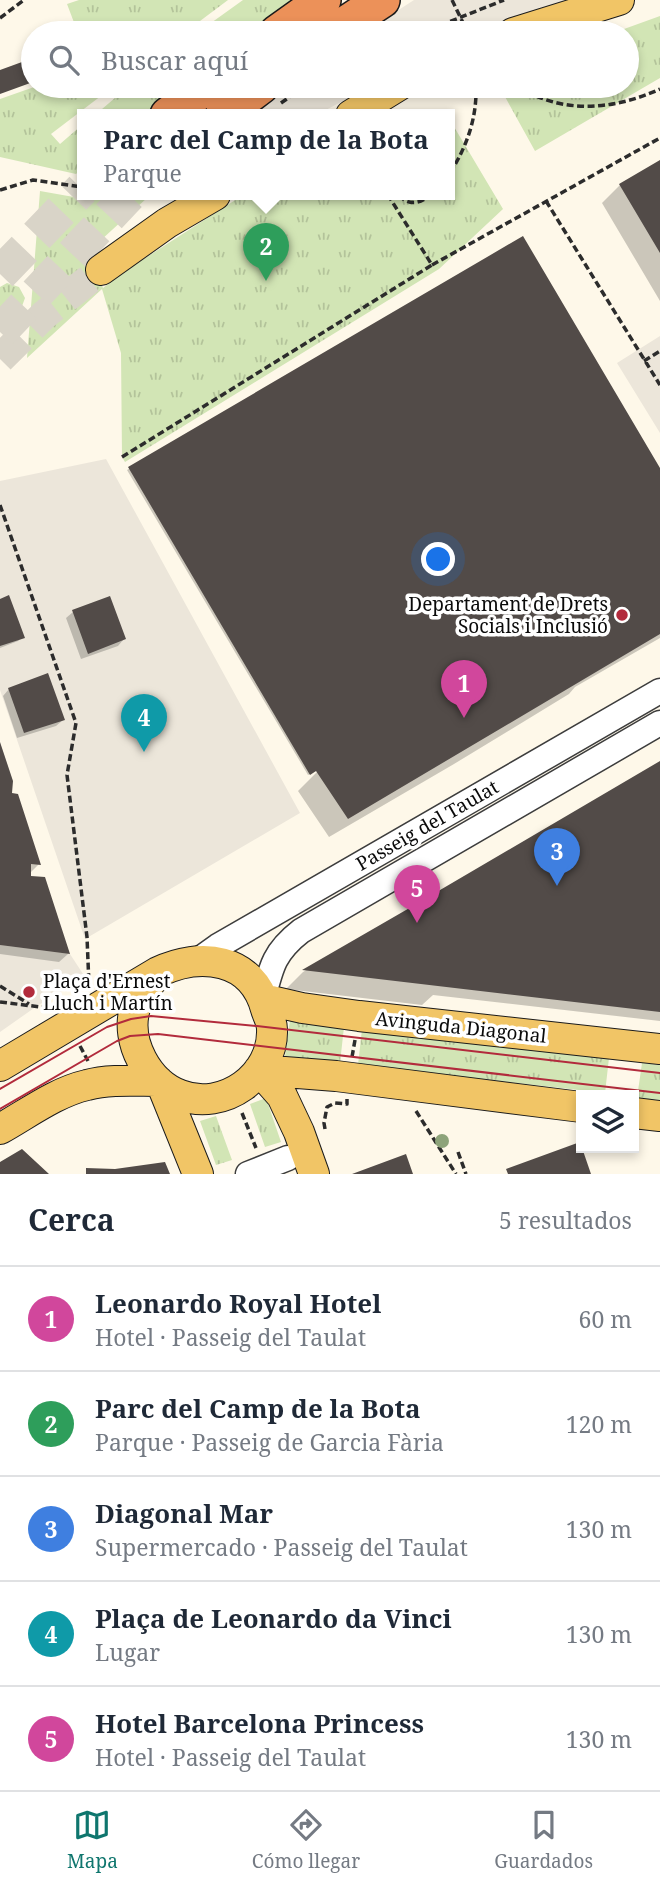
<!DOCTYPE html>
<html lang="es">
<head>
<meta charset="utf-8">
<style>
  body { margin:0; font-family:"Noto Serif",serif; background:#f6f6f7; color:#1f2937 }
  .controls { position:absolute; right:21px; bottom:21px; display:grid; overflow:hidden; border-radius:0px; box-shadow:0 4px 10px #0003 }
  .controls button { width:63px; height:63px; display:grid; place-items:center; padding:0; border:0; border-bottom:2px solid #e0e1e3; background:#fff; color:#1f2937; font:35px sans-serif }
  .you { position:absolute; left:439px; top:560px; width:24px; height:24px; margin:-18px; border:5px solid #fff; border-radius:50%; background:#1a73e8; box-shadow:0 0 0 10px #1a73e833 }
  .badge { display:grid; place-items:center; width:46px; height:46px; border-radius:50%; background:#0f766e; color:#fff; font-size:23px; font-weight:700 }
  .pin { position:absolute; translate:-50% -58px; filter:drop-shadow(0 2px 4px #0008) }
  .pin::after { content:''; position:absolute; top:37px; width:24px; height:21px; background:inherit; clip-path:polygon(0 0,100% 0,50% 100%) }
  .popup { position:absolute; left:77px; top:109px; width:378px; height:91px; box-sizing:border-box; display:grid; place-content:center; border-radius:0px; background:#fff; filter:drop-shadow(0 2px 5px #0005); font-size:23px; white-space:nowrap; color:#747a83 }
  .popup b { font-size:26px; color:#1f2937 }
  .popup::after { content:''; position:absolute; left:50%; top:100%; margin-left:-14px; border:14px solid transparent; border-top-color:#fff }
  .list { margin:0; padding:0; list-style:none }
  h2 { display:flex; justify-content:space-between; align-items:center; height:91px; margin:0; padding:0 28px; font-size:30px }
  h2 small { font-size:23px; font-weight:400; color:#747a83 }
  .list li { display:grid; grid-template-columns:46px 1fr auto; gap:21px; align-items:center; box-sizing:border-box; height:105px; padding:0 28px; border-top:2px solid #e0e1e3 }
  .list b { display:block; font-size:26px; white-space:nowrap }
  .list p { margin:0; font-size:23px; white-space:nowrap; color:#747a83 }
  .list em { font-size:23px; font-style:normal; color:#747a83 }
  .icon { flex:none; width:38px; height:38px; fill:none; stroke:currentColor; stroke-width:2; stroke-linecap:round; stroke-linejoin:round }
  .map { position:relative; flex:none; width:660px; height:1174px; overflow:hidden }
  .search { position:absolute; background:#fff; box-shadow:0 4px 10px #0003; left:21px; right:21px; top:21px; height:77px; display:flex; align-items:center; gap:18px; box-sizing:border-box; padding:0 24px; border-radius:38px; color:#747a83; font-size:26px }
  .sheet { height:616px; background:#fff }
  nav { display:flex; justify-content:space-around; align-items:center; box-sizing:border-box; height:98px; border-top:2px solid #e0e1e3; background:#fff; font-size:19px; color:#747a83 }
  nav a { display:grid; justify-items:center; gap:4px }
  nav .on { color:#0f766e }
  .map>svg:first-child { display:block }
</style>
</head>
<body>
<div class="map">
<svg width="660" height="1174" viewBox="0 0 660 1174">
  <defs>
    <pattern id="grass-tufts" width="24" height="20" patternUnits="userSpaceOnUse" patternTransform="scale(1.75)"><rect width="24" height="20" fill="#d2e5b5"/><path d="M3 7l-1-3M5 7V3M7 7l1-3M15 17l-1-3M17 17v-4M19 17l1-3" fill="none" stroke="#b3c39a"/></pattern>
  </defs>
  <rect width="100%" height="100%" fill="#fef8e9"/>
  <!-- grass -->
  <path fill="url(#grass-tufts)" d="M79 0H228L184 33H78L67 4Z
    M243 0H300L251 33H197Z
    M660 16V78L535 151 499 86H627V33H613Z
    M37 86H114L51 134 60 144 82 125V168L76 174 0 157V99Z
    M129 86H183L148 115H95Z
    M450 120 503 209 439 269 125 462 122 457 121 353 102 289 27 358 40 191 85 199 147 198 89 251 103 288 122 273 243 195H450Z
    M7 283 19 287 25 298 21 309 10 315 0 312V287Z
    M290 1020 344 1027 340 1063 285 1056Z
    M362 1029 609 1058 605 1093 358 1065Z
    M642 1063 660 1065V1100L637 1098Z
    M266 1098 281 1142 265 1147 250 1104Z
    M216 1116 232 1160 216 1165 200 1121Z"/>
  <!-- plaza -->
  <path fill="#ece6da" d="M414 0H579L487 33H363Z
    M285 86H372L316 115H246Z
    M660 336V433L617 363Z
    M106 459 300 813 85 939 0 690V481Z
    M0 945 70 954 85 977 37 1006 0 1032Z"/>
  <!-- shadow -->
  <path fill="#0003" d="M660 162V301L602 203 620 185Z
    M522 239 660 471V638L575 687 569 694 454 764 329 837 298 791 320 769 308 775 127 470Z
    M0 600 23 637 18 641 0 648Z
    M73 612 124 639 118 646 81 659 66 618Z
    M9 689 63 720 56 726 17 738 3 696Z
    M0 746 11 795 39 864 30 873 29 878 43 879 68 954 59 962 0 954Z
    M660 763V1021L433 995 422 1005 286 989 303 972Z"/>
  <!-- building -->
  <path fill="#524b48" d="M33 58V82L0 94V70Z
    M660 160V253L619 184Z
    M523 236 660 468V634L348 819 316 771 310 775 128 467Z
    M9 595 25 638 0 646V599Z
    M110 596 126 639 88 654 72 610Z
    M48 673 65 720 24 733 8 688Z
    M0 742 13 781 12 793 18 794 41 865 31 864V876L45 877 70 954 0 945Z
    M660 761V1012L302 970 406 910Z
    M580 1142 591 1174H508L506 1169Z
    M22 1149 49 1174H0V1162Z
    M406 1154 413 1174H352Z
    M165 1162 170 1174H86V1168L115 1169Z"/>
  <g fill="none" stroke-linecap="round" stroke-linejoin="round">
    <!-- major-tunnel -->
    <path stroke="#d9d4c8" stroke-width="30" stroke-dasharray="30 15" stroke-linecap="butt" d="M0 359 44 315 101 270"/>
    <!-- highway-tunnel -->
    <path stroke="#d9d4c8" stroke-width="35" stroke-dasharray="35 18" stroke-linecap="butt" d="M0 274 82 189
      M0 332 129 195"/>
    <defs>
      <path id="minor" d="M197 961 218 946 660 691
        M263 999C271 967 274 952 301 931L660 723
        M248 1174 288 1158"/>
      <path id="major" d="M513 33 619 0
        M351 115 398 86
        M101 270 167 223 215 195
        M263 999 302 1008 359 1016 660 1049
        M0 1066 158 972C200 952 252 957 266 1009 268 1016 272 1022 272 1029 274 1076 223 1112 180 1095 148 1083 125 1042 135 1008 140 995 150 983 158 972
        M259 1070 336 1076 581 1107
        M259 1070 282 1096 299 1132 314 1174
        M162 1085 198 1174
        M634 1113 660 1116
        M0 1129C27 1114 56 1092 87 1085 109 1079 135 1081 158 1081"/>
      <path id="highway" d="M277 33 323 0
        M332 33 382 0
        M168 115 207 86
        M223 115 261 86"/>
    </defs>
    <!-- minor casing -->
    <use href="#minor" stroke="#3d3d3d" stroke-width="27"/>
    <!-- major casing -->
    <use href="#major" stroke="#1b1b1b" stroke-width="32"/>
    <!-- highway casing -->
    <use href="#highway" stroke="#1b1b1b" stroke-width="38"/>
    <!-- path -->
    <path stroke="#2c2c2c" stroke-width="3.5" stroke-dasharray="7 3.5" stroke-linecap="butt" d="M0 18 24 0
      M421 33 504 0
      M518 86C562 115 614 110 660 89
      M281 103 305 86
      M450 173C467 146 477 118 476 86
      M0 190 33 180 82 187
      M399 195C408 206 420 204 430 195
      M546 201 660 385
      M432 265 660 138
      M644 361 660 351
      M122 457 432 265 388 195
      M0 505 76 723 67 775 87 937 89 985
      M0 986 29 1004
      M0 1002 49 1008
      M80 1046 88 1061
      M352 1057 355 1040
      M416 1111 456 1174
      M242 1113 256 1148
      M325 1129 324 1123 327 1107 335 1103 347 1104V1099
      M458 1152 466 1174"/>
    <!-- minor -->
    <use href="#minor" stroke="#fff" stroke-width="24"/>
    <!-- major -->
    <use href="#major" stroke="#f1c566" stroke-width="30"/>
    <!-- highway -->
    <use href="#highway" stroke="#ec9159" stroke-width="35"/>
    <!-- tram -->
    <path stroke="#b22b3c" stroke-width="2" d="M0 1089 107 1027 131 1019 151 1016 257 1026 660 1073
      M0 1109 117 1041 130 1036 158 1034 660 1093"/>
    <!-- path-bridge -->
    <path stroke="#2c2c2c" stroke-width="3.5" stroke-dasharray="7 3.5" stroke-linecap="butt" d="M452 0 468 33"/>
  </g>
  <!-- trees -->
  <circle fill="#8da37a" cx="442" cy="1141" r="7"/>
  <!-- markers -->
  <g fill="#b22b3c" stroke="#fff" stroke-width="2.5">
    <circle cx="622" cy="615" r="7"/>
    <circle cx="29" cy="992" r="7"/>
  </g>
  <g text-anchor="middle" stroke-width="7" stroke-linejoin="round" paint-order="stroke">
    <!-- poi labels -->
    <g font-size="19" fill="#0a0a0a" stroke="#fff" text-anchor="end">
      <text x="608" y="611">Departament de Drets<tspan x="608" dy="22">Socials i Inclusió</tspan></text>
      <text x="43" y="988" text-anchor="start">Plaça d'Ernest<tspan x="43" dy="22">Lluch i Martín</tspan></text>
    </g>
    <!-- street labels -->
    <g font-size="19" fill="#0a0a0a" stroke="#fff">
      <text transform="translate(427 825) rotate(-30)" y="7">Passeig del Taulat</text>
      <text transform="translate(461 1027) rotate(6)" y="7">Avinguda Diagonal</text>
    </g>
  </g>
</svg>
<div class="controls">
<button><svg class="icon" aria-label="layers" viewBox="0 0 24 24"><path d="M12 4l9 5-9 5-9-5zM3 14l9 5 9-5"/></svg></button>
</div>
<div class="you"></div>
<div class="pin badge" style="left:464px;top:718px;background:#d1479c">1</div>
<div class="pin badge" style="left:266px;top:281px;background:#2e9e5b">2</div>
<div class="popup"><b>Parc del Camp de la Bota</b>Parque</div>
<div class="pin badge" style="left:557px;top:886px;background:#3f7fe0">3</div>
<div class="pin badge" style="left:144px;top:752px;background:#0f9aa8">4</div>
<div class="pin badge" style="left:417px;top:923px;background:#d1479c">5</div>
<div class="search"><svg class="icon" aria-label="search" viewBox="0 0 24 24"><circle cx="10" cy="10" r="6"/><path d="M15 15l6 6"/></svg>Buscar aquí</div>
</div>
<section class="sheet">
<h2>Cerca<small>5 resultados</small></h2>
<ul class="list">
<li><span class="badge" style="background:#d1479c">1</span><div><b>Leonardo Royal Hotel</b><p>Hotel · Passeig del Taulat</p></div><em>60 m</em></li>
<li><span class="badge" style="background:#2e9e5b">2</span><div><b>Parc del Camp de la Bota</b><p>Parque · Passeig de Garcia Fària</p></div><em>120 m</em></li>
<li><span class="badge" style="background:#3f7fe0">3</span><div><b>Diagonal Mar</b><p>Supermercado · Passeig del Taulat</p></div><em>130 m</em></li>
<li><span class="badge" style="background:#0f9aa8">4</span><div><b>Plaça de Leonardo da Vinci</b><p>Lugar</p></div><em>130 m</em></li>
<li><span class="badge" style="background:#d1479c">5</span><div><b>Hotel Barcelona Princess</b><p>Hotel · Passeig del Taulat</p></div><em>130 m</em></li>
</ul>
</section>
<nav>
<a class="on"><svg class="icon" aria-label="map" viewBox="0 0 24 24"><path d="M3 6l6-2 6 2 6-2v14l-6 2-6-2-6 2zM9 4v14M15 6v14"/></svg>Mapa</a>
<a><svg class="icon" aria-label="directions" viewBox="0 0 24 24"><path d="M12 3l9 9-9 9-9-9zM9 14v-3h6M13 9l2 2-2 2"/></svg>Cómo llegar</a>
<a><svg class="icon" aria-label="saved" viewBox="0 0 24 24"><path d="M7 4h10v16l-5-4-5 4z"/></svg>Guardados</a>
</nav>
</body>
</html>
